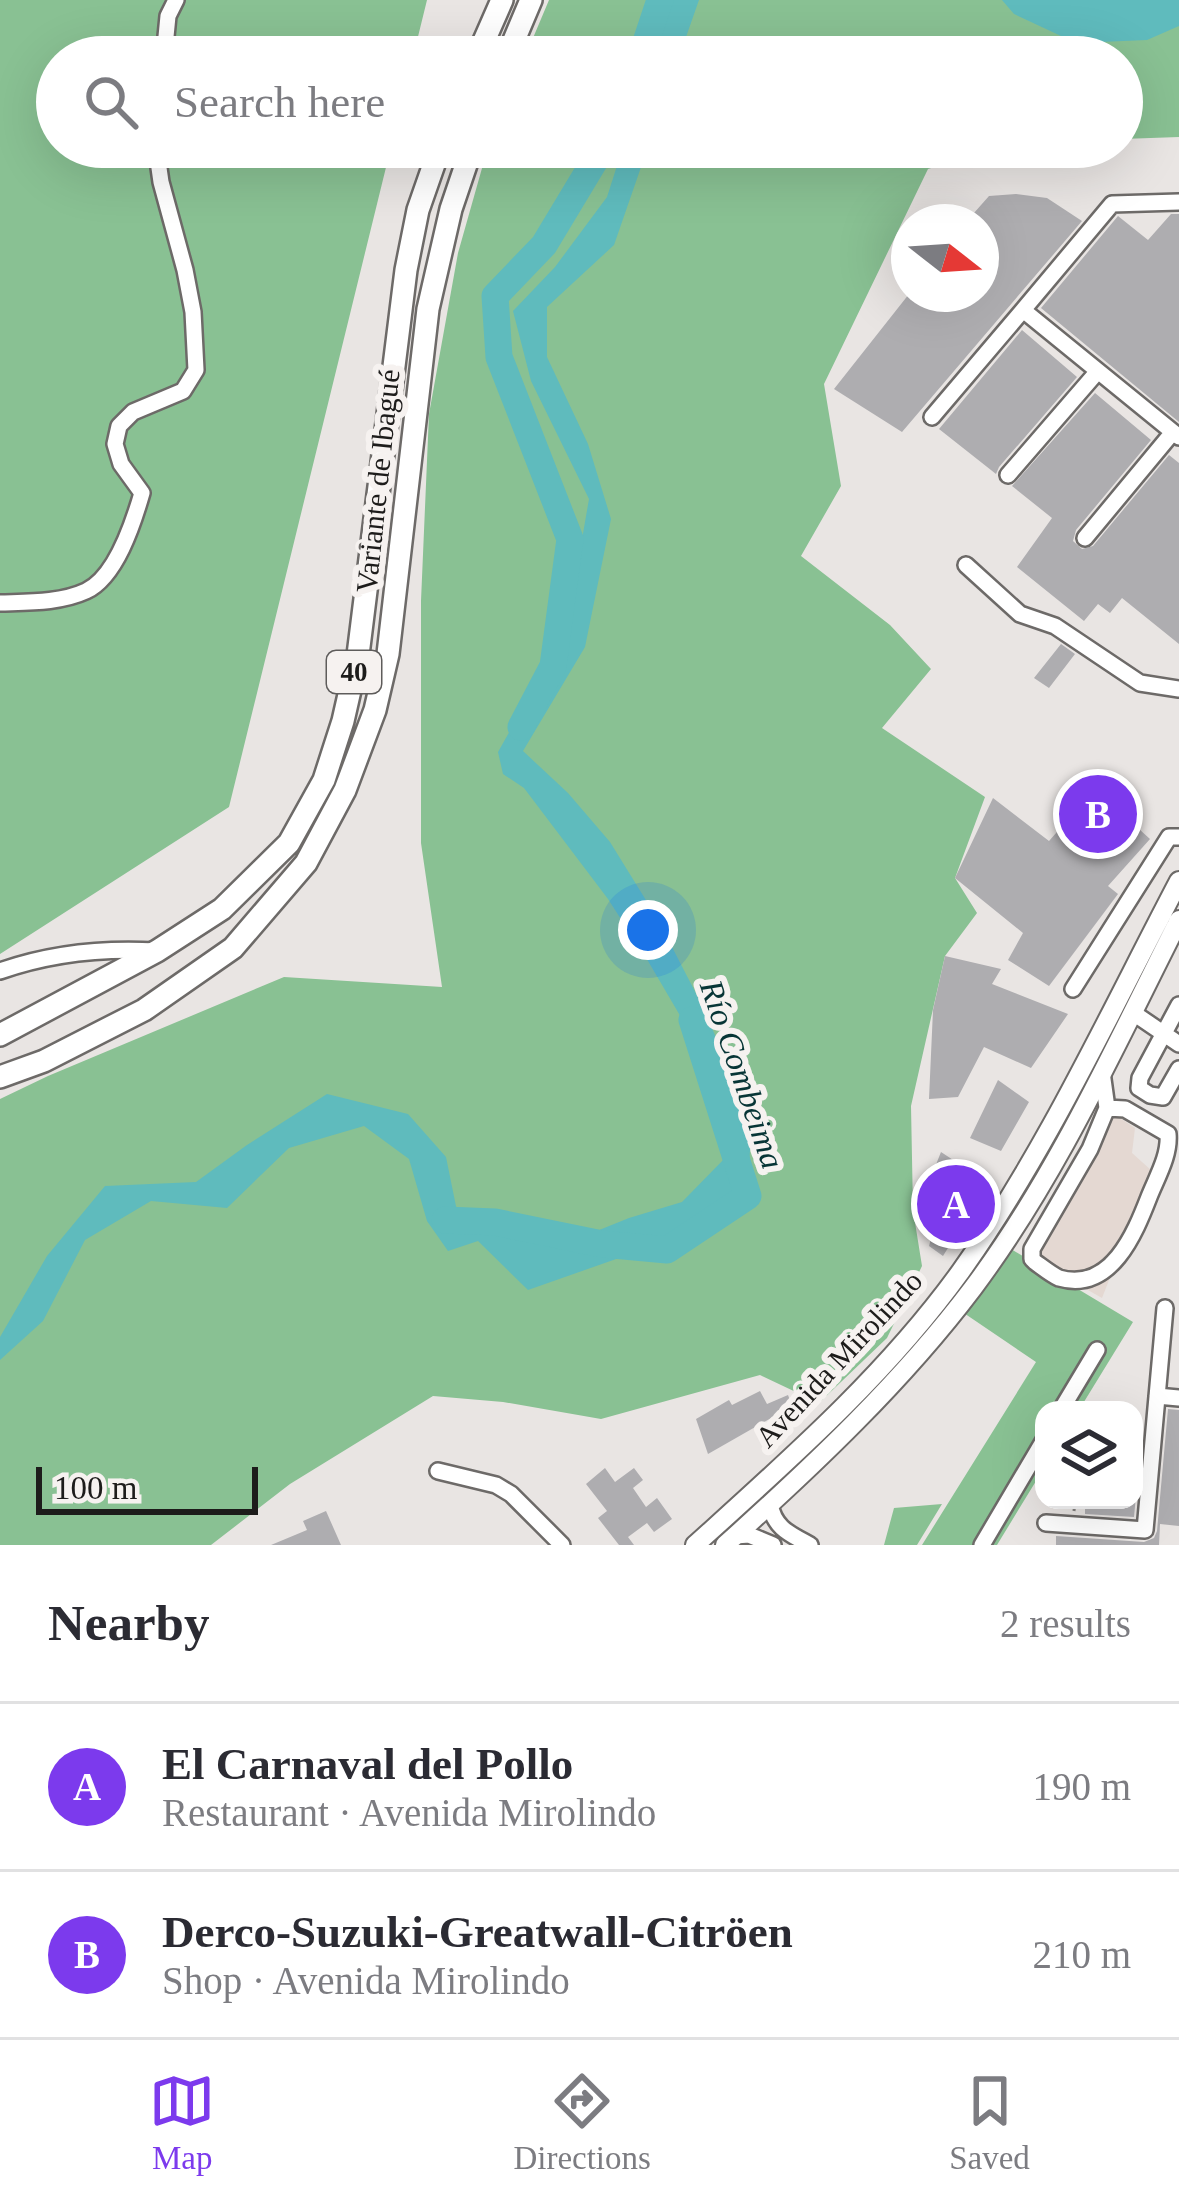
<!DOCTYPE html>
<html lang="en">
<head>
<meta charset="utf-8">
<style>
  body { margin:0; font-family:Georgia,serif; background:#f2f2f3; color:#2b2b33 }
  .controls { position:absolute; right:36px; bottom:36px; display:grid; overflow:hidden; border-radius:24px; box-shadow:0 12px 48px #0002 }
  .controls button { width:108px; height:108px; display:grid; place-items:center; padding:0; border:0; border-bottom:3px solid #e1e1e2; background:#fff; color:#2b2b33; font:60px sans-serif }
  .compass { position:absolute; left:891px; top:204px; width:108px; height:108px; border-radius:50%; background:#fff; box-shadow:0 12px 48px #0002; rotate:107deg }
  .scale { position:absolute; left:36px; bottom:30px; width:222px; box-sizing:border-box; padding-left:12px; border:6px solid #1d1c1b; border-top:0; font-size:33px; line-height:42px; white-space:nowrap; color:#1d1c1b; -webkit-text-stroke:9px #f6f2f0; paint-order:stroke }
  .you { position:absolute; left:648px; top:930px; width:42px; height:42px; margin:-30px; border:9px solid #fff; border-radius:50%; background:#1a73e8; box-shadow:0 0 0 18px #1a73e833 }
  .badge { display:grid; place-items:center; width:78px; height:78px; border-radius:50%; background:#7c3aed; color:#fff; font-size:39px; font-weight:700 }
  .pin { position:absolute; translate:-50% -50%; border:6px solid #fff; box-shadow:0 3px 12px #0006 }
  .list { margin:0; padding:0; list-style:none }
  h2 { display:flex; justify-content:space-between; align-items:center; height:156px; margin:0; padding:0 48px; font-size:51px }
  h2 small { font-size:39px; font-weight:400; color:#7c7c81 }
  .list li { display:grid; grid-template-columns:78px 1fr auto; gap:36px; align-items:center; box-sizing:border-box; height:168px; padding:0 48px; border-top:3px solid #e1e1e2 }
  .list b { display:block; font-size:45px; white-space:nowrap }
  .list p { margin:0; font-size:39px; white-space:nowrap; color:#7c7c81 }
  .list em { font-size:39px; font-style:normal; color:#7c7c81 }
  .icon { flex:none; width:66px; height:66px; fill:none; stroke:currentColor; stroke-width:2; stroke-linecap:round; stroke-linejoin:round }
  .map { position:relative; flex:none; width:1179px; height:1545px; overflow:hidden }
  .search { position:absolute; background:#fff; box-shadow:0 12px 48px #0002; left:36px; right:36px; top:36px; height:132px; display:flex; align-items:center; gap:30px; box-sizing:border-box; padding:0 42px; border-radius:66px; color:#7c7c81; font-size:45px }
  .sheet { height:492px; background:#fff }
  nav { display:flex; justify-content:space-around; align-items:center; box-sizing:border-box; height:168px; border-top:3px solid #e1e1e2; background:#fff; font-size:33px; color:#7c7c81 }
  nav a { display:grid; justify-items:center; gap:6px }
  nav .on { color:#7c3aed }
  .map>svg:first-child { display:block }
</style>
</head>
<body>
<div class="map">
<svg width="1179" height="1545" viewBox="0 0 1179 1545">
  <rect width="100%" height="100%" fill="#e9e5e3"/>
  <!-- built -->
  <path fill="#e4d8d2" d="M1114 1114 1135 1128 1132 1153 1152 1171 1102 1298 1035 1260Z"/>
  <!-- forest -->
  <path fill="#89c193" d="M0 0H427L413 57H57V147H391L229 807 0 954Z
    M549 0H1179V137L1122 139V57H525Z
    M488 147H998L928 169 824 384 841 486 801 556 890 625 931 669 882 728 985 797 955 878 977 913 945 956 911 1106 913 1210 922 1266 887 1338 819 1403 760 1375 601 1419 503 1402 433 1396 290 1484 211 1545H0V1099L48 1076 284 977 442 987 421 843V601L429 414 458 253Z
    M996 1240 1133 1322 1079 1410H1044V1468L997 1545H922L1036 1362 952 1305Z
    M942 1504 917 1545H884L894 1508Z"/>
  <!-- water -->
  <path fill="#5fbbbd" d="M667 0H699L679 57H652Z
    M1002 0H1179V26L1147 40 1076 43 1014 14Z
    M623 147H648L614 245 547 307V357L588 444 611 519 585 647 523 751 568 793 610 842 657 918 703 1007 752 1122 748 1180 702 1241 619 1258 528 1290 478 1241 448 1251 427 1221 409 1159 364 1126 289 1148 227 1208 151 1201 85 1240 43 1321 0 1360V1337L47 1256 105 1186 196 1182 247 1145 327 1094 408 1114 446 1157 458 1216 557 1247 629 1218 682 1202 726 1157 719 1082 648 961 608 899 524 788 503 774 498 752 515 722 549 683 548 607 577 568 589 499 531 381 513 311 555 267 607 197Z"/>
  <g fill="none" stroke-linecap="round" stroke-linejoin="round">
    <!-- river -->
    <path stroke="#5fbbbd" stroke-width="27" d="M641 57 660 0
      M521 727 553 666 570 539 499 357 495 296 544 245 603 147
      M445 1220 495 1222 602 1244 667 1250 748 1196 692 1020"/>
  </g>
  <!-- building -->
  <path fill="#aeadb0" d="M1016 194 1047 198 1082 221 902 432 834 389 909 294H981V222H966L989 196Z
    M1171 214H1179V422L1041 308 1118 216 1148 240Z
    M1022 330 1077 377 999 467 996 474 939 429Z
    M1095 393 1151 440 1076 530 1073 541 1082 549 1093 546 1169 455 1179 463V644L1122 598 1110 613 1098 604 1084 621 1017 567 1052 518 1012 486Z
    M1061 644 1075 654 1049 688 1034 678Z
    M1095 789 1150 839 1108 886 1118 894 1049 986 1008 960 1023 933 955 878 993 798 1049 841Z
    M945 956 1001 969 992 984 1068 1014 1031 1068 984 1047 958 1097 929 1099 933 1010Z
    M998 1080 1029 1102 1001 1151 970 1138Z
    M941 1152 988 1183 943 1256 929 1246 937 1216 935 1167Z
    M760 1391 767 1404 788 1395 792 1406 708 1454 696 1419 729 1400 732 1405Z
    M1168 1409 1179 1410V1526L1160 1524 1159 1545H1056V1536L1144 1542 1154 1538 1157 1531Z
    M1134 1463H1139L1134 1517 1085 1514V1500H1134Z
    M605 1468 615 1482 634 1468 643 1480 633 1488 646 1507 657 1498 672 1519 654 1532 647 1523 628 1537 634 1545H619L598 1518 607 1511 586 1484Z
    M326 1511 341 1545H271L307 1530 303 1521Z"/>
  <g fill="none" stroke-linecap="round" stroke-linejoin="round">
    <defs>
      <path id="minor" d="M164 57 168 16 176 0
        M1023 310 1112 204 1179 202
        M932 417 1023 310 1179 437
        M1008 475 1098 371
        M1085 538 1173 432
        M966 565 1020 614 1055 626 1140 683 1179 689
        M0 603C28 602 60 603 86 591 116 577 133 524 142 493L121 464 115 444 119 426 133 412 183 391 196 370 193 312 185 270 161 182 156 147
        M0 971C51 953 103 948 156 951
        M1073 989 1169 837H1179
        M1179 1005 1140 1078 1139 1088 1150 1095 1163 1097 1179 1069
        M1132 1012 1179 1044
        M1102 1072 1107 1108 1090 1149 1032 1249V1259L1035 1262C1042 1267 1052 1275 1059 1278 1111 1293 1135 1233 1149 1197 1157 1177 1170 1155 1168 1134L1125 1109 1107 1108
        M1157 1396 1179 1398
        M1061 1410 1097 1350
        M438 1471 496 1485 511 1494 562 1545
        M770 1504C774 1528 790 1534 810 1545
        M1046 1523 1145 1530 1165 1308
        M735 1536 749 1535 773 1545
        M982 1545 1044 1440"/>
      <path id="major" d="M695 1545C789 1460 887 1374 961 1271 1047 1150 1110 1012 1179 881
        M725 1545C813 1466 902 1382 973 1288 1057 1176 1116 1044 1179 920"/>
      <path id="highway" d="M477 57 502 0
        M507 57 531 0
        M0 1035 157 951 222 909 289 843 324 780 343 721 358 655 406 270 418 210 440 147
        M0 1077 44 1061 144 1010 233 948 306 863 345 790 375 710 388 654 428 309 451 209 472 147"/>
    </defs>
    <!-- minor casing -->
    <use href="#minor" stroke="#6d6a68" stroke-width="20"/>
    <!-- major casing -->
    <use href="#major" stroke="#6d6a68" stroke-width="22"/>
    <!-- highway casing -->
    <use href="#highway" stroke="#6d6a68" stroke-width="26"/>
    <!-- path -->
    <path stroke="#817f7d" stroke-width="3" stroke-dasharray="3 9" stroke-linecap="butt" d="M1074 1511 1075 1500"/>
    <!-- minor -->
    <use href="#minor" stroke="#fff" stroke-width="15"/>
    <!-- major -->
    <use href="#major" stroke="#fff" stroke-width="18"/>
    <!-- highway -->
    <use href="#highway" stroke="#fff" stroke-width="21"/>
  </g>
  <g text-anchor="middle" stroke-width="12" stroke-linejoin="round" paint-order="stroke">
    <!-- shield labels -->
    <rect fill="#f6f2f0" stroke="#5e5c5b" stroke-width="3" x="327" y="651" width="54" height="42" rx="9"/>
    <g font-size="27" font-weight="bold" fill="#1d1c1b">
      <text x="354" y="681">40</text>
    </g>
    <!-- street labels -->
    <g font-size="30" fill="#1d1c1b" stroke="#f6f2f0">
      <text transform="translate(378 481) rotate(-84)" y="10">Variante de Ibagué</text>
      <text transform="translate(839 1359) rotate(-47)" y="10">Avenida Mirolindo</text>
    </g>
    <!-- water labels -->
    <g font-size="33" font-style="italic" fill="#073536" stroke="#f6f2f0">
      <text transform="translate(743 1074) rotate(71)" y="12">Río Combeima</text>
    </g>
  </g>
</svg>
<div class="controls">
<button><svg class="icon" aria-label="layers" viewBox="0 0 24 24"><path d="M12 4l9 5-9 5-9-5zM3 14l9 5 9-5"/></svg></button>
</div>
<svg class="compass" viewBox="-18 -18 36 36"><path d="M0-13l5 13h-10z" fill="#e53935"/><path d="M0 13l5-13h-10z" fill="#7c7c81"/></svg>
<div class="scale">100 m</div>
<div class="you"></div>
<div class="pin badge" style="left:956px;top:1204px">A</div>
<div class="pin badge" style="left:1098px;top:814px">B</div>
<div class="search"><svg class="icon" aria-label="search" viewBox="0 0 24 24"><circle cx="10" cy="10" r="6"/><path d="M15 15l6 6"/></svg>Search here</div>
</div>
<section class="sheet">
<h2>Nearby<small>2 results</small></h2>
<ul class="list">
<li><span class="badge">A</span><div><b>El Carnaval del Pollo</b><p>Restaurant · Avenida Mirolindo</p></div><em>190 m</em></li>
<li><span class="badge">B</span><div><b>Derco-Suzuki-Greatwall-Citröen</b><p>Shop · Avenida Mirolindo</p></div><em>210 m</em></li>
</ul>
</section>
<nav>
<a class="on"><svg class="icon" aria-label="map" viewBox="0 0 24 24"><path d="M3 6l6-2 6 2 6-2v14l-6 2-6-2-6 2zM9 4v14M15 6v14"/></svg>Map</a>
<a><svg class="icon" aria-label="directions" viewBox="0 0 24 24"><path d="M12 3l9 9-9 9-9-9zM9 14v-3h6M13 9l2 2-2 2"/></svg>Directions</a>
<a><svg class="icon" aria-label="saved" viewBox="0 0 24 24"><path d="M7 4h10v16l-5-4-5 4z"/></svg>Saved</a>
</nav>
</body>
</html>
